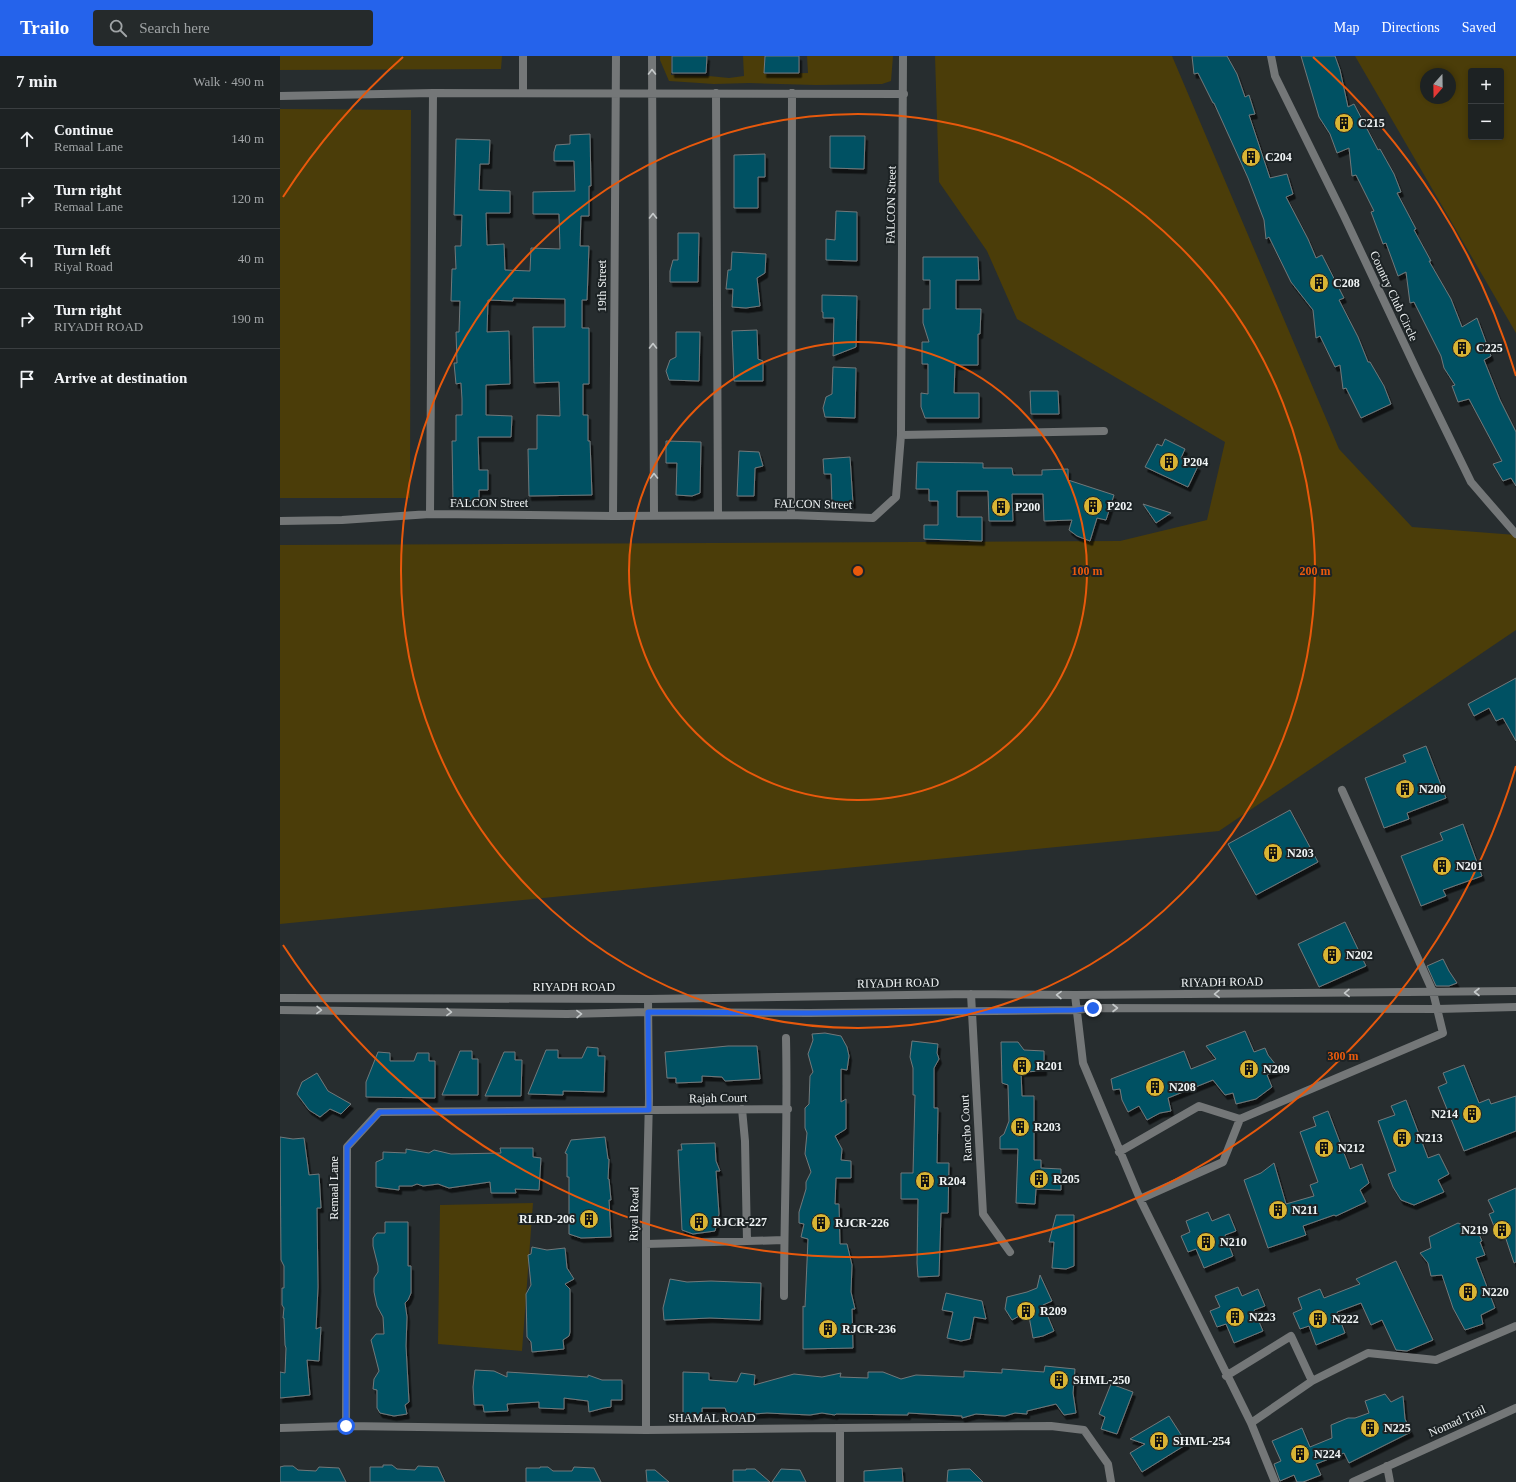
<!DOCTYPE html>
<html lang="en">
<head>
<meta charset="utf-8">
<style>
  body { margin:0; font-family:"Times New Roman",serif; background:#252a2b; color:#f1f3f6 }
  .controls { position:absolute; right:12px; top:12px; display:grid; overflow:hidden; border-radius:4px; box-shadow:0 2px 6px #0003 }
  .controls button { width:36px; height:36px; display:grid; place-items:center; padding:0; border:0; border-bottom:1px solid #3b3f41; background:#1d2223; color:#f1f3f6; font:20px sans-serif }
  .compass { position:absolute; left:1140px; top:12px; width:36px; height:36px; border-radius:50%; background:#1d2223; box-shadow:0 2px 6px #0003; rotate:200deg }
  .stop { position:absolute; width:12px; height:12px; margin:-9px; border:3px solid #2563eb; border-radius:50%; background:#fff }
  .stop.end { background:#2563eb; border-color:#fff; box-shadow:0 1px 4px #0008 }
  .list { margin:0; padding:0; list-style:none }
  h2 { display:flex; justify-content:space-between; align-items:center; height:52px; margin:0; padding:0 16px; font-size:17px }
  h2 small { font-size:13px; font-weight:400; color:#a0a4a6 }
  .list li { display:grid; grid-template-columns:26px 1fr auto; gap:12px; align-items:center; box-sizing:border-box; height:60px; padding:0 16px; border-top:1px solid #3b3f41 }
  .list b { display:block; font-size:15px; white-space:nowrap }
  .list p { margin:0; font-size:13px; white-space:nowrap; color:#a0a4a6 }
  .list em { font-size:13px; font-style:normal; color:#a0a4a6 }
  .icon { flex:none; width:22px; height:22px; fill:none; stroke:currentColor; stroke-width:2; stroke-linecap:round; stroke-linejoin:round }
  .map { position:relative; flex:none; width:1236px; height:1426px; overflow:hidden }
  header { display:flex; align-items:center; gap:24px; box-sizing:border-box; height:56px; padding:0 20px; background:#2563eb; color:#fff }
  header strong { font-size:19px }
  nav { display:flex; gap:22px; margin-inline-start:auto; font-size:14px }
  .search { width:280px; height:36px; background:#252a2b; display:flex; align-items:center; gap:10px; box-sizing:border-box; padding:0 14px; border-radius:4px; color:#a0a4a6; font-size:15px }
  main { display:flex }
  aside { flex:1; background:#1d2223 }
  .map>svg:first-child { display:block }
</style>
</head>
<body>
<header>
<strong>Trailo</strong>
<div class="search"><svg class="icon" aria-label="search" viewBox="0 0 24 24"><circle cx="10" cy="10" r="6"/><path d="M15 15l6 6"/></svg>Search here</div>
<nav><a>Map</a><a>Directions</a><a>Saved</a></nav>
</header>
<main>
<aside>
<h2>7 min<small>Walk · 490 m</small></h2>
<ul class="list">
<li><svg class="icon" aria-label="ahead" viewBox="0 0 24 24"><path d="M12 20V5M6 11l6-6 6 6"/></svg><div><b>Continue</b><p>Remaal Lane</p></div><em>140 m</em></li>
<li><svg class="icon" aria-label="right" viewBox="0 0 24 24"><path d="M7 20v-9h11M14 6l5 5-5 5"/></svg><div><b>Turn right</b><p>Remaal Lane</p></div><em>120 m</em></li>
<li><svg class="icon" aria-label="left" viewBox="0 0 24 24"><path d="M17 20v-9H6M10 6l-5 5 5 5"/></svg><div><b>Turn left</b><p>Riyal Road</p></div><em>40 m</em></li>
<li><svg class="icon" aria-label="right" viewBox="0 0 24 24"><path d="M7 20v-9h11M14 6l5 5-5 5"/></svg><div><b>Turn right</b><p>RIYADH ROAD</p></div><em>190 m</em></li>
<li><svg class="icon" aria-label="arrive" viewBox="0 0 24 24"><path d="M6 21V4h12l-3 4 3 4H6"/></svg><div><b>Arrive at destination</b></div></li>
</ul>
</aside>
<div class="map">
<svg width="1236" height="1426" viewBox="0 0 1236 1426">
  <defs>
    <filter id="shadow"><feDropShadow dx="2.5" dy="4.5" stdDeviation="0" flood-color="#0009"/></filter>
  </defs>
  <rect width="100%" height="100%" fill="#272d2f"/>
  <!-- green -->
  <path fill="#4b3d09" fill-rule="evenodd" d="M0 0H222L221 13 0 14Z
    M380 0H391V19L429 20 449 22 464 20 463 0H484V18L528 17 527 0H613L611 25 602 28 536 29 469 27 434 28 389 25 380 4Z
    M655 0H892L1059 393 1132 471 1236 479V574L939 775 0 868V489L840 485 927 464 945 386 737 263 707 195 659 126Z
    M1075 0H1236V277ZM1191 15H1221V81H1191ZM1146 18H1170V42H1146Z
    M0 53 131 54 130 442H0Z
    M253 1147 242 1295 158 1288 160 1149Z"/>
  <!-- building -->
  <path fill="#005164" stroke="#71787a" filter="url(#shadow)" d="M392 0H427L426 17H392Z
    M485 0H519V17H484Z
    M912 0H947L957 18 965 41 969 39 975 58 969 59 990 122 1007 118 1013 138 1006 141 1028 183 1036 202 1042 199 1064 242 1059 244 1078 281 1088 306H1090L1104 330 1111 348 1081 362 1066 332 1063 333 1060 309 1055 311 1040 280 1036 282 1033 254 1011 226 989 181 986 183 984 164 968 122 934 47H933L918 17 914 18Z
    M1021 0H1055L1060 14 1068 51 1074 48 1098 94 1100 93 1114 118 1121 136 1117 137 1136 173 1134 174 1151 205H1149L1171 243 1182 271 1197 262 1211 300 1204 304 1220 344 1236 376V430L1231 422 1223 425 1213 408 1222 405 1189 343 1178 346 1172 330 1175 329 1164 312 1161 300 1134 246 1130 247 1126 216 1118 220 1106 187 1103 188 1091 156 1094 155 1076 119 1072 120 1069 92 1057 97 1050 78 1039 61Z
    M310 78 311 130H309V160H301L300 190H309L307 244H302V272H309V328H303V359H308V385H310L312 439 249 440 248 393H257V359L280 360 279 326 254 327 253 271H285V243L233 242V245L208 244 207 276 229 275 230 328 206 329V359L232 360 231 381H198L199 414H208V434H199V445H173L172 385H176V359H182V343L181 327 176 328 174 307H177L176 276H179L180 245H171L172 213H176L175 190H181L182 159H174L176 83 210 84 209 108H200L199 134 230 135V157H206L207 189 224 188 225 214 250 215 251 192 280 193 279 158H253V136L295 135 294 105H274V96L276 89 290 88V79Z
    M550 80H585L584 113 550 112Z
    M485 98V121H478V152H454V99Z
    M556 155 577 156V205L546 204V183L555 184Z
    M398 177H419L418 226H390V215L393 204H398Z
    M452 196 486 198 485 217 477 222 480 250 466 252 452 251 453 233H446L448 214H451Z
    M643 201H698L699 224H676V253H701L700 278H698V309H675L674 337H699V362H645L641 351V337L648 338V308H642V286H649L643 267V253H650V224H643Z
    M542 239 577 240 576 291 553 300 554 262H543V256H542Z
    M477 274 478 303 483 305V325H454L452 275Z
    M396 276H420L419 325 389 324 386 315 390 304 396 301Z
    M553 311 576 312 575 362 545 361 543 352 546 341 552 338Z
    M750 335H778L779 358H751Z
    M885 383 905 393 901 402 918 410 908 431 865 411 877 388 882 390Z
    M386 385 421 386 420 437 412 440 396 439 397 407H386Z
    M459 395 479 396 483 410 475 412 474 440H457Z
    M570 401 573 448 552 449 551 418H544L543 403Z
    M637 406 703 407V412H732L733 419H762V414L788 413V424L834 439 826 464 817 462 810 485 797 480 789 474 792 464 764 465 763 438H732L733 465H709L708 435H677V461H702V485L644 483V469H658V445H649V433H636Z
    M863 448 891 457 876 467Z
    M1236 622V685L1223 662 1216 665 1209 652 1194 660 1188 648Z
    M1146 690 1166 742 1127 757 1129 763 1104 772 1085 722 1126 706 1123 699Z
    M1010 754 1038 806 976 839 948 788Z
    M1183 768 1202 820 1163 834 1166 840 1141 850 1121 800 1163 784 1160 777Z
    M1065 866 1086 910 1039 931 1018 888Z
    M1163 903 1169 915 1177 927 1169 930H1156L1147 910Z
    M965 975 974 996 985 992 988 999 1000 1014 987 1019 992 1031 976 1043 956 1048 953 1037 945 1039 933 1024 888 1042 891 1055 880 1057 867 1064 859 1050 848 1056 842 1044 840 1033 833 1034 831 1023 904 995 911 1013 936 1003 926 990Z
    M545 977 561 980 567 991 569 1000 567 1014 561 1013V1046L566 1043V1073L555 1080 562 1093 561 1104 571 1105V1122H556L555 1148H559L560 1188H567L572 1209 571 1236 575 1253H572L573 1292 523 1293V1250L525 1251 528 1183 521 1181 524 1168 519 1167V1156L526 1133V1126L531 1116 525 1098 527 1077 525 1072V1052L529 1048 530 1020 533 1016 528 998 533 984 532 978Z
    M632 985 658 988 657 997 659 1003 654 1012V1052H658L657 1107H669L668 1157H661L659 1220 638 1221 637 1207 638 1143H621V1117H633L635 1039H633V1012L630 1001Z
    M721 986H738L744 994 764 995V1015L741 1016 742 1040H754V1104H761V1112L781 1113V1134L756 1133 755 1148 736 1147 738 1093H720V1081L724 1078 729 1065 728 1029 722 1027Z
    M448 990H477L480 1023 445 1025 442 1021 422 1020V1026L396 1027V1022H387L385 996Z
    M307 991 318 992V1000H325L324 1036 283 1035V1039L248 1038 266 994H278V1002H302Z
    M180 995H192V1003H198V1039H162Z
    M98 996 110 997V1005H134L137 997H149V1005H155V1042L86 1041V1026Z
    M224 996H235V1004H242L241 1040H205Z
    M1184 1009 1199 1047 1209 1043 1211 1048 1236 1040V1075L1184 1095 1158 1031 1167 1027 1163 1017Z
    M37 1017 48 1035 71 1048 61 1058 50 1053 40 1061 29 1054 17 1038 22 1026Z
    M1126 1044 1148 1102 1159 1098 1169 1118 1158 1124 1164 1136 1134 1149 1121 1144 1113 1131 1108 1118 1116 1115 1098 1065 1115 1059 1111 1050Z
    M1048 1055 1070 1113 1082 1108 1089 1127 1080 1134 1086 1146 1056 1160 1054 1159 1023 1170 1026 1179 988 1192 964 1124 981 1117 994 1107 1006 1148 1034 1140 1030 1129 1038 1126 1020 1076 1036 1070 1033 1061Z
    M0 1081 13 1083 24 1082 29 1119 39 1118 41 1152H37L38 1231 36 1273 41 1271 39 1305 27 1304 30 1339 0 1342V1316L5 1317 6 1292 5 1289 4 1262H3L4 1252 2 1249V1232H4V1210L1 1204Z
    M325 1081 328 1103H329L328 1123H329L331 1144H329L331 1181 301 1182 289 1178V1121H287V1098L285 1097 291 1084Z
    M435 1087 436 1105 440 1115H436L439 1158 435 1175 413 1178 402 1174 398 1094H402L401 1088Z
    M220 1092H253V1101L261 1102 259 1134 235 1133 236 1137H211L210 1126 169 1132 158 1128 143 1130 137 1128 132 1130H119V1134L96 1131V1106L103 1103V1096L126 1097V1093L149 1097 154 1094 171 1098 221 1097Z
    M1236 1132V1206L1234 1207 1224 1177 1218 1180 1209 1158 1214 1156 1208 1144Z
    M928 1156 932 1165 949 1158 956 1175 945 1179 953 1200 924 1212 916 1193 908 1196 901 1180 910 1176 906 1165Z
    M776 1159H794V1210L786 1213 772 1212 774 1186H769Z
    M105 1166H128V1210H131V1237L128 1244 125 1247 127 1261 126 1290 129 1346 125 1349 127 1358 114 1360 100 1357 97 1352V1334L93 1333 94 1323 99 1315 91 1284 96 1278H104L103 1261 97 1250 94 1236V1222L98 1216V1210L93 1190V1182L97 1177H105Z
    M1178 1167 1198 1176 1202 1185 1200 1186 1205 1199 1196 1202 1215 1252 1201 1259 1203 1268 1185 1274 1173 1252 1162 1219 1151 1220 1148 1207 1140 1197 1151 1192 1149 1181Z
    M252 1191 267 1194 285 1192 287 1212 294 1223 285 1228 290 1233V1276L289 1280 283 1284 284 1293 252 1296 251 1286 247 1281 246 1238 251 1229 248 1199 251 1198Z
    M1116 1205 1153 1284 1127 1295 1116 1294 1102 1264 1091 1269 1081 1247 1057 1256 1065 1277 1036 1289 1029 1270 1020 1273 1013 1257 1022 1253 1018 1242 1040 1233 1044 1242 1080 1228 1076 1223Z
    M760 1219 772 1245 763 1249 774 1275 763 1280 753 1282 748 1255 732 1264 725 1253 727 1241 747 1236 757 1232Z
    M390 1223 407 1226 431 1225 481 1227 480 1264 430 1262 384 1264 383 1252Z
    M958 1231 962 1240 978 1233 985 1250 974 1254 983 1275 954 1287 946 1268 937 1271 930 1255 940 1251 935 1240Z
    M666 1237 702 1245 706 1263 694 1261 690 1283 681 1285 667 1282 673 1256 662 1254Z
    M765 1310 795 1313 793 1337 796 1357 784 1359 776 1348 747 1355V1358L735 1357 725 1360 696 1358 682 1362V1360L628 1357V1359L556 1358 555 1359 542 1357 530 1359 487 1357 448 1360 445 1352H422V1363H403V1316L429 1317V1324L457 1326 461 1317 475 1319 474 1329 514 1318 542 1321 561 1317 560 1321 588 1322V1316H603L621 1323 636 1319 684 1321V1315L722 1317V1313L764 1316Z
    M195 1314 214 1315 227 1321V1316L308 1321V1319L322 1324H342V1344H331V1351L324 1352 309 1356 308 1345 284 1342V1353L259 1352V1346L227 1348 228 1355 204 1356 203 1349H194L193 1331Z
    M831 1328 853 1336 837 1378 821 1373 825 1361 819 1358Z
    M1105 1338 1111 1346 1123 1340 1125 1363 1131 1376 1069 1407 1064 1397 1036 1408 1041 1419 1023 1426H1017L1014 1419 1000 1425 994 1408 1001 1405 992 1385 1022 1372 1030 1391 1052 1382 1051 1369 1068 1362H1075L1089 1357 1085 1345Z
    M889 1360 907 1388 862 1416 850 1397 865 1388 850 1383Z
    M103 1409H112L117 1413 135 1414 138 1410 158 1411 165 1426H90V1411H103Z
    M4 1410H13L18 1414 36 1415 39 1411 59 1412 66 1426H0V1411Z
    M260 1411H268L273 1415H292L294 1411 314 1412 321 1426H246V1412H260Z
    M622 1412 623 1426H584V1415Z
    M466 1413H475L490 1426H453V1414H466Z
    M501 1413 520 1414 526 1426H492Z
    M682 1413H690L703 1426H667L668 1414Z
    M366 1414H375L389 1426H367Z"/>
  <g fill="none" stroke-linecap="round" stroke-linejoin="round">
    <!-- street -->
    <path stroke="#747778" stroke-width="8" d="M372 0 374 459
      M991 0 995 20 1064 160 1137 315 1191 426 1236 478
      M243 37V0
      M436 37 438 459
      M0 40 153 37 624 38
      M621 379 824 375
      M150 458 153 37
      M511 459 512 37
      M333 460 336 0
      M0 465 62 464 150 458 333 460 511 459 593 462 616 441 621 379 623 0
      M691 938 703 1158 730 1196
      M795 939 803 1007 860 1143 971 1367 995 1426
      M0 942 368 943 691 938 795 939 1236 935
      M0 954 287 958 368 956 529 957 796 954 813 952 1157 953 1236 951
      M462 1053 465 1085 467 1185
      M960 1063 1163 977 1153 936 1062 734
      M839 1096 919 1050 960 1063 943 1106 860 1143
      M366 1188 504 1184
      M504 1240C504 1154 508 1068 506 982
      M946 1320 1011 1280 1032 1325
      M971 1367 1032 1325 1088 1297 1156 1304 1236 1270
      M66 1370 67 1091 99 1056 508 1053
      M0 1372 66 1370 366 1374 771 1370 804 1374 828 1408 831 1426
      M366 1374V1170L369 1042 368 943
      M1107 1410 1110 1426
      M560 1426V1373
      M1073 1426 1236 1352"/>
  </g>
  <!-- one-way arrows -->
  <defs><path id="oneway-chevron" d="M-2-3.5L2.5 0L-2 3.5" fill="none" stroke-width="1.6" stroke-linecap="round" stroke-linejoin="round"/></defs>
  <g stroke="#c5c9ca">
    <use href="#oneway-chevron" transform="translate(372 16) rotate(-90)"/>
    <use href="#oneway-chevron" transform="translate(373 160) rotate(-90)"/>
    <use href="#oneway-chevron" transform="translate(373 290) rotate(-90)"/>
    <use href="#oneway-chevron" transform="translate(374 420) rotate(-90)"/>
    <use href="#oneway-chevron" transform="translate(1197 936) rotate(180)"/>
    <use href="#oneway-chevron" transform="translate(1067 937) rotate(179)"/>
    <use href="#oneway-chevron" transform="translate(937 938) rotate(179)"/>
    <use href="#oneway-chevron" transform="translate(779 939) rotate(-179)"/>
    <use href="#oneway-chevron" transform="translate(835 952)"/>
    <use href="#oneway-chevron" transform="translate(39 954) rotate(1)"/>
    <use href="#oneway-chevron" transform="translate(169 956) rotate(1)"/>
    <use href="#oneway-chevron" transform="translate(299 958) rotate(-1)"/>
  </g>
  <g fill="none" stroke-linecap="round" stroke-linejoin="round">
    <!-- route -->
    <path stroke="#2563eb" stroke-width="5" d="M66 1370 67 1091 100 1056 369 1054 368 956 529 957 796 954 813 952"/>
  </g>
  <!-- distance rings -->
  <g fill="none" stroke="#e8590c" stroke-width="2">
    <circle cx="578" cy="515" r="229"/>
    <circle cx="578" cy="515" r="457"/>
    <path d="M1236 710A686 686 0 0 1 3 889M3 141A686 686 0 0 1 123 1M1033 1A686 686 0 0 1 1236 320"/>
  </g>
  <!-- icons -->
  <defs>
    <symbol id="building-disc" viewBox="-11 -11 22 22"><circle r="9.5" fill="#d8b434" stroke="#1d2325"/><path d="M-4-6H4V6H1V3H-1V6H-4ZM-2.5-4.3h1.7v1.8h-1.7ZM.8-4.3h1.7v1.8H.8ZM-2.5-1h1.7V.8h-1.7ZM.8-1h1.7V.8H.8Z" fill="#111"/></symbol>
  </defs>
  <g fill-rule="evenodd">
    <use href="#building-disc" x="1053" y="56" width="22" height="22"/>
    <use href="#building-disc" x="960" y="90" width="22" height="22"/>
    <use href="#building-disc" x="1028" y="216" width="22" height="22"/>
    <use href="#building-disc" x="1171" y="281" width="22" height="22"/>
    <use href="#building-disc" x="878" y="395" width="22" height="22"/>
    <use href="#building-disc" x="802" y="439" width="22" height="22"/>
    <use href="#building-disc" x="710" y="440" width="22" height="22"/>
    <use href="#building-disc" x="1114" y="722" width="22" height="22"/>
    <use href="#building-disc" x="982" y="786" width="22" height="22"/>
    <use href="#building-disc" x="1151" y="799" width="22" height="22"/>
    <use href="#building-disc" x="1041" y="888" width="22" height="22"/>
    <use href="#building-disc" x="731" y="999" width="22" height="22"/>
    <use href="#building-disc" x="958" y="1002" width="22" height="22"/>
    <use href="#building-disc" x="864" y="1020" width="22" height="22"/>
    <use href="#building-disc" x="1181" y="1047" width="22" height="22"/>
    <use href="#building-disc" x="729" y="1060" width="22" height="22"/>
    <use href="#building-disc" x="1111" y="1071" width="22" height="22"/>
    <use href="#building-disc" x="1033" y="1081" width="22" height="22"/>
    <use href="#building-disc" x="748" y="1112" width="22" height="22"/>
    <use href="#building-disc" x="634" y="1114" width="22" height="22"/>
    <use href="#building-disc" x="987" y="1143" width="22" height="22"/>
    <use href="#building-disc" x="298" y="1152" width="22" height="22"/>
    <use href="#building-disc" x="408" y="1155" width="22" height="22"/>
    <use href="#building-disc" x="530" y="1156" width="22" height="22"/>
    <use href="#building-disc" x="1211" y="1163" width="22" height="22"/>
    <use href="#building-disc" x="915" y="1175" width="22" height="22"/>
    <use href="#building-disc" x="1177" y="1225" width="22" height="22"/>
    <use href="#building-disc" x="735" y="1244" width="22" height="22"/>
    <use href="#building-disc" x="944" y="1250" width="22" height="22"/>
    <use href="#building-disc" x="1027" y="1252" width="22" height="22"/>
    <use href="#building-disc" x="537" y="1262" width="22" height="22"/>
    <use href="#building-disc" x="768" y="1313" width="22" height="22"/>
    <use href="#building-disc" x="1079" y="1361" width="22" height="22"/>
    <use href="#building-disc" x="868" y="1374" width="22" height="22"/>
    <use href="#building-disc" x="1009" y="1387" width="22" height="22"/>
  </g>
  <g text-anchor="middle" stroke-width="4" stroke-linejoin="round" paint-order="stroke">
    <!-- poi labels -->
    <g font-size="12" font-weight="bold" fill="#f1f5f6" stroke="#1d2325" text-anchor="start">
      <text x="1078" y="71">C215</text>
      <text x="985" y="105">C204</text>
      <text x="1053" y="231">C208</text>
      <text x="1196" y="296">C225</text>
      <text x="903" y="410">P204</text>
      <text x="827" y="454">P202</text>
      <text x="735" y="455">P200</text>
      <text x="1139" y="737">N200</text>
      <text x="1007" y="801">N203</text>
      <text x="1176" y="814">N201</text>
      <text x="1066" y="903">N202</text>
      <text x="756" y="1014">R201</text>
      <text x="983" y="1017">N209</text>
      <text x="889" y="1035">N208</text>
      <text x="1178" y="1062" text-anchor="end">N214</text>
      <text x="754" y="1075">R203</text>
      <text x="1136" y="1086">N213</text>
      <text x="1058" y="1096">N212</text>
      <text x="773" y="1127">R205</text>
      <text x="659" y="1129">R204</text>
      <text x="1012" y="1158">N211</text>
      <text x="295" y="1167" text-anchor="end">RLRD-206</text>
      <text x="433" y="1170">RJCR-227</text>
      <text x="555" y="1171">RJCR-226</text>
      <text x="1208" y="1178" text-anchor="end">N219</text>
      <text x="940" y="1190">N210</text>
      <text x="1202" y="1240">N220</text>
      <text x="760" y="1259">R209</text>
      <text x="969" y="1265">N223</text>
      <text x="1052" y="1267">N222</text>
      <text x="562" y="1277">RJCR-236</text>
      <text x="793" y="1328">SHML-250</text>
      <text x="1104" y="1376">N225</text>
      <text x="893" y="1389">SHML-254</text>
      <text x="1034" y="1402">N224</text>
    </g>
    <!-- street labels -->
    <g font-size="12" fill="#f1f5f6" stroke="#1d2325">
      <text transform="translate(611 149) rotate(-89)" y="4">FALCON Street</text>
      <text transform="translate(322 230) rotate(-90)" y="4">19th Street</text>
      <text transform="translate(1114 240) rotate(65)" y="4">Country Club Circle</text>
      <text x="209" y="451">FALCON Street</text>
      <text transform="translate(533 448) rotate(1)" y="4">FALCON Street</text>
      <text transform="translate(942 926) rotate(-1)" y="4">RIYADH ROAD</text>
      <text transform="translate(618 927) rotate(-1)" y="4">RIYADH ROAD</text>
      <text x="294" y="935">RIYADH ROAD</text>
      <text transform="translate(438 1042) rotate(-1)" y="4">Rajah Court</text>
      <text transform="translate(686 1072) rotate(-93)" y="4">Rancho Court</text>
      <text transform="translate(54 1132) rotate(-90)" y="4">Remaal Lane</text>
      <text transform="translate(354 1158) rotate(-89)" y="4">Riyal Road</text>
      <text x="432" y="1366">SHAMAL ROAD</text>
      <text transform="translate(1177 1365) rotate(-24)" y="4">Nomad Trail</text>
    </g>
  </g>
  <circle cx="578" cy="515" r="6" fill="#e8590c" stroke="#1d2325" stroke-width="2"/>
  <g font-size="12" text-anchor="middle" font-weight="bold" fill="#e8590c" stroke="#1d2325" stroke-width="4" stroke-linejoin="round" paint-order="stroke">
    <text x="807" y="519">100 m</text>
    <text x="1035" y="519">200 m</text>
    <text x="1063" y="1004">300 m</text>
  </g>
</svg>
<div class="controls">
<button>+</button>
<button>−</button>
</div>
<svg class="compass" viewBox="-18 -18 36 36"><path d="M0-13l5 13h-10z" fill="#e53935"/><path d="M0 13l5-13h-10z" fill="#a0a4a6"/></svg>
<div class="stop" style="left:66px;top:1370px"></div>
<div class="stop end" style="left:813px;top:952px"></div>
</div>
</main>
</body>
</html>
